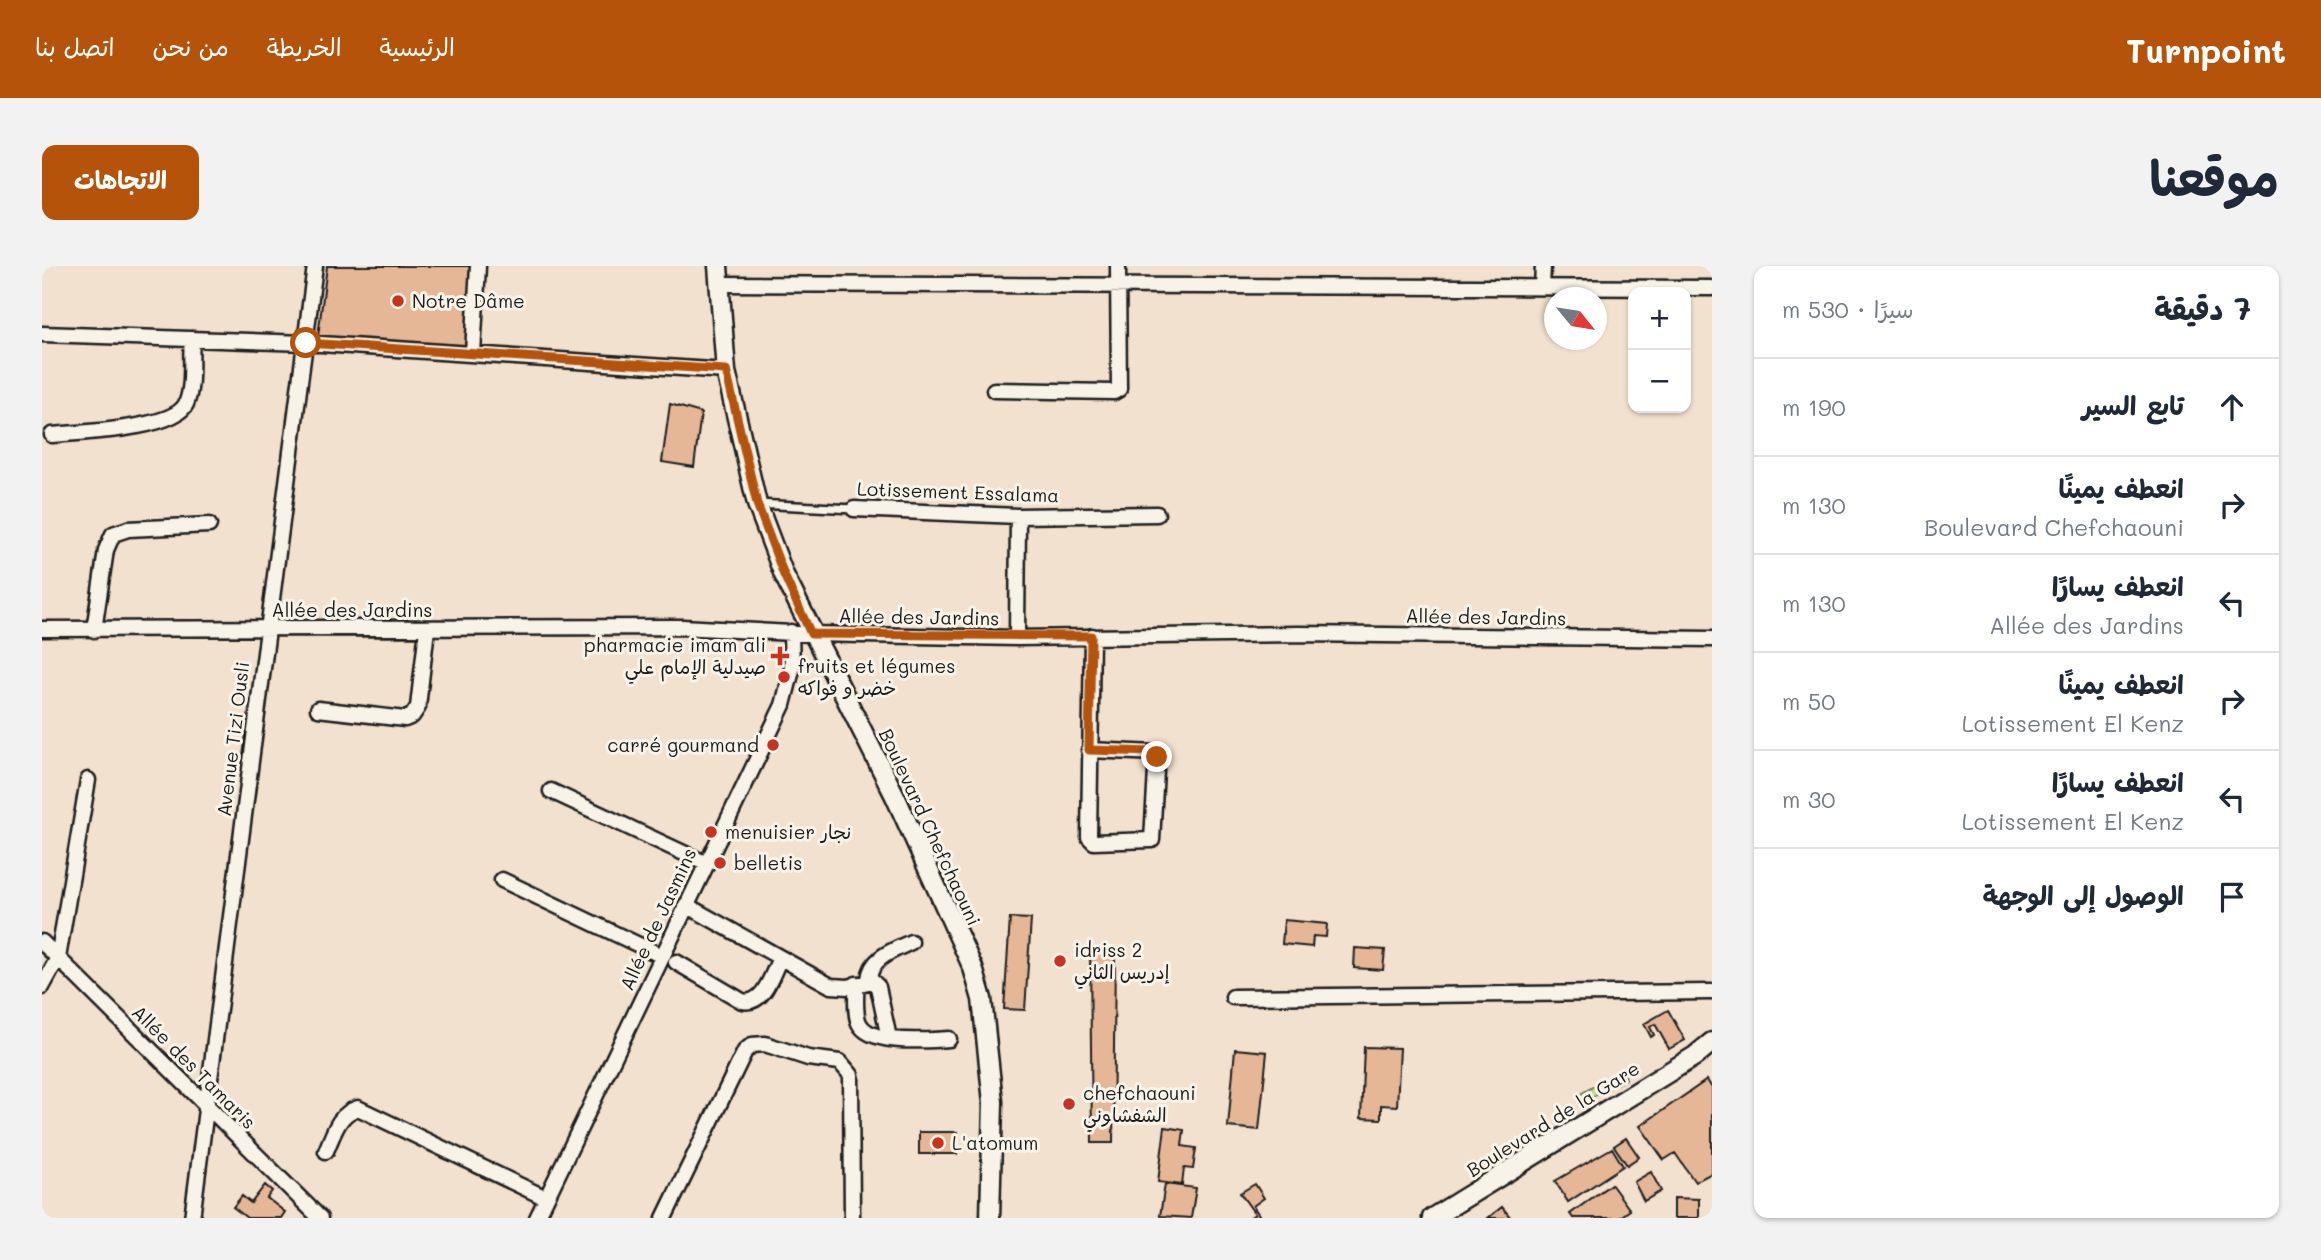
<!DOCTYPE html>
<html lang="ar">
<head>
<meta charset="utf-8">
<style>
  body { margin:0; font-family:Mali,"Playpen Sans Arabic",sans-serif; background:#f2f2f3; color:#1f2937; direction:rtl }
  .controls { position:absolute; right:21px; top:21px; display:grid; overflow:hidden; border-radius:14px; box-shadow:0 2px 5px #0004 }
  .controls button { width:63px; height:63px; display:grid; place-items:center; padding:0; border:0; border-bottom:2px solid #e0e1e3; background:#fff; color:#1f2937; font:35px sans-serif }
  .compass { position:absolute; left:1502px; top:21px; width:63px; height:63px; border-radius:50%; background:#fff; box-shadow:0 2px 5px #0004; rotate:120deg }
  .stop { position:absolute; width:21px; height:21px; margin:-16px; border:5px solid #b45309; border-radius:50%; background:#fff }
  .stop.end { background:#b45309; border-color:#fff; box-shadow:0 2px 7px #0008 }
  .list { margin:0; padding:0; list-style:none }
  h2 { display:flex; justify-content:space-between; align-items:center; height:91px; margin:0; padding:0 28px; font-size:30px }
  h2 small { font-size:23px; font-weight:400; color:#747a83 }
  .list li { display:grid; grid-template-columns:46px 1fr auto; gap:21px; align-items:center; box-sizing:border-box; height:98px; padding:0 28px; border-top:2px solid #e0e1e3 }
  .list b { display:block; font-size:26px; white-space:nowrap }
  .list p { margin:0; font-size:23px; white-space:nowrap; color:#747a83 }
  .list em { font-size:23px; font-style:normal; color:#747a83 }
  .icon { flex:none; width:38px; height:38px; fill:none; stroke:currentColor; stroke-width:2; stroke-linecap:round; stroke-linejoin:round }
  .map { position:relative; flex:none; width:1670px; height:952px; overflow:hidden; direction:ltr; border-radius:14px }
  header { display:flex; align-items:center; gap:42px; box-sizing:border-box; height:98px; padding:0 35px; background:#b45309; color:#fff }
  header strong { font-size:33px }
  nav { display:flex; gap:38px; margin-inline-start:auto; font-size:24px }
  .intro { display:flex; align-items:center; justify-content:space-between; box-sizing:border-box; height:168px; padding:0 42px }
  h1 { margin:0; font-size:49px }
  .button { padding:18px 32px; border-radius:14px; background:#b45309; color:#fff; font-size:24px; font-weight:700 }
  main { display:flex; gap:42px; padding:0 42px }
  aside { flex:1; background:#fff; border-radius:14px; box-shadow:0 2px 5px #0004 }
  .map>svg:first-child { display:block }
</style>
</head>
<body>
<header>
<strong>Turnpoint</strong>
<nav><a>الرئيسية</a><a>الخريطة</a><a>من نحن</a><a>اتصل بنا</a></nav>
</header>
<div class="intro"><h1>موقعنا</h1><a class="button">الاتجاهات</a></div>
<main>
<aside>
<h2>7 دقيقة<small>سيرًا · 530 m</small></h2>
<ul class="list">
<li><svg class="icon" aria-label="ahead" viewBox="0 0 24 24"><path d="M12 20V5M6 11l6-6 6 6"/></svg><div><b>تابع السير</b></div><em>190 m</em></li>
<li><svg class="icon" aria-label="right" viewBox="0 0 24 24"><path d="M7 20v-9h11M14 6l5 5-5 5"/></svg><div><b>انعطف يمينًا</b><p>Boulevard Chefchaouni</p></div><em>130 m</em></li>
<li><svg class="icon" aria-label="left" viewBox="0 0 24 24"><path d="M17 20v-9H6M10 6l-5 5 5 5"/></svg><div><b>انعطف يسارًا</b><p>Allée des Jardins</p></div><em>130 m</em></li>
<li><svg class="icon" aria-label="right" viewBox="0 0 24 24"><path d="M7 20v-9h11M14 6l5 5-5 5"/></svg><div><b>انعطف يمينًا</b><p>Lotissement El Kenz</p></div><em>50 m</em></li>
<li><svg class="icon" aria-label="left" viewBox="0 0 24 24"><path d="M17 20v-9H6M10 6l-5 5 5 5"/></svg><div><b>انعطف يسارًا</b><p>Lotissement El Kenz</p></div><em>30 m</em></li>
<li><svg class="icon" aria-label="arrive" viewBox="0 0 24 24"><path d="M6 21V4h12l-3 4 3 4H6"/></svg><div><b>الوصول إلى الوجهة</b></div></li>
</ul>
</aside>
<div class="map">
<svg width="1670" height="952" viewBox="0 0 1670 952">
  <rect width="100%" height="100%" fill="#f2e1cf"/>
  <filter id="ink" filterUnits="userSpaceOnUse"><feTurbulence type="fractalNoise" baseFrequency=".0143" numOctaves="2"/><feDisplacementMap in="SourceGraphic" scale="14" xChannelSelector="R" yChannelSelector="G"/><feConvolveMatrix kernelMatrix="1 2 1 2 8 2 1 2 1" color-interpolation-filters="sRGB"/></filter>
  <g filter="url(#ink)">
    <!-- green -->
    <path fill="#c3d98e" stroke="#707a55" stroke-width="2" d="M1582 803 1584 813 1543 835H1536L1535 830Z"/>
    <!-- building -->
    <path fill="#e6b796" stroke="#1c1c1c" stroke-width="2" d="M285 0H433L427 83 276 70Z
      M628 138 659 147 652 201 620 196Z
      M968 652 989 653 983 744 962 743Z
      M1242 654 1285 658 1284 671 1271 670 1270 681 1240 678Z
      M1313 682 1343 684 1341 704 1312 702Z
      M1048 686H1073L1071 877H1050Z
      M1626 744 1643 774 1627 783 1613 758 1608 761 1612 769 1609 771 1602 758Z
      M1322 781 1358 782 1355 840 1339 839V853L1319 852Z
      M1193 783 1225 786 1217 864 1186 861Z
      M1665 814 1670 822V907L1653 916 1633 887 1622 894 1598 860Z
      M1123 861 1142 864 1140 880 1154 882 1151 903 1142 902 1140 919 1116 916Z
      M877 866H915V888H877Z
      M1584 872 1597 891 1585 899 1572 880Z
      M1570 882 1581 900 1526 936 1513 915Z
      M1609 906 1619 925 1602 935 1592 916Z
      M1123 918 1154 922 1149 952 1118 950Z
      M1213 918 1222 932 1211 940 1219 952H1207L1213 948 1198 927Z
      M1569 918 1588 944 1577 952H1531L1528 948Z
      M223 919 230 925 225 932 243 946 239 952H205L191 941 200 930 209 937Z
      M1632 932 1657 933V952H1632Z
      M1460 941 1469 952H1446Z"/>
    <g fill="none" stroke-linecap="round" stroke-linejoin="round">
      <defs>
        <path id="service" d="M715 238 812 243"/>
        <path id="minor" d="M678 18 1670 22
          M1500 21 1501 0
          M0 68 264 77 684 105
          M431 87 436 0
          M952 124 1072 126 1077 123 1076 0
          M10 169C37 166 131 164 144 138 152 120 148 92 150 73
          M812 243 976 250 1115 248
          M0 363 640 361 769 368 975 372 1256 368 1670 373
          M52 364 64 284 71 268 86 263 167 259
          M975 372 976 250
          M276 443 363 453 370 450 376 441 385 363
          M1047 484 1115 487 1110 574 1052 576 1047 571 1050 370
          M509 525 663 597
          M460 614 620 690
          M644 639 789 720 806 721 830 715 836 721 847 772
          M0 676 278 952
          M634 696 700 735C722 740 730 708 738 692
          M827 713C829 691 851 685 869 676
          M814 718C815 730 812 746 817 757 828 780 886 774 907 773
          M0 721 16 692 46 514
          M1191 731 1670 726
          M284 885C292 867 296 848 316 842L504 932
          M150 952 273 0
          M495 952 741 439 750 404 749 366
          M622 952 703 785 710 779 723 778 766 792 798 796 809 809 810 952"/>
        <path id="tertiary" d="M676 0 684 105 715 238 742 309 853 530 931 702 940 733 951 836 948 952
          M1390 952 1653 790 1670 776"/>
      </defs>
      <!-- service casing -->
      <use href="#service" stroke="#1c1c1c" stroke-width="12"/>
      <!-- minor casing -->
      <use href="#minor" stroke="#1c1c1c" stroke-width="19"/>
      <!-- tertiary casing -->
      <use href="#tertiary" stroke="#1c1c1c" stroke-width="23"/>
      <!-- service -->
      <use href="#service" stroke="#f7f3e8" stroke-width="7"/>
      <!-- minor -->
      <use href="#minor" stroke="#f7f3e8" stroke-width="14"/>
      <!-- tertiary -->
      <use href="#tertiary" stroke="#f7f3e8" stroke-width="18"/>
    </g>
  </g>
  <g fill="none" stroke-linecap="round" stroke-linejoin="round" filter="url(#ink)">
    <!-- route -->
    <path stroke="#b45309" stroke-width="9" d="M264 77 684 104 715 238 742 309 769 368 1049 370 1047 484 1111 486 1115 491"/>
  </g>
  <!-- markers -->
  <g fill="#c8321e" stroke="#f7f3e8" stroke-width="2.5">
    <circle cx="356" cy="35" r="7"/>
    <path d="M734.5 379.5h7v7h7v7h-7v7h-7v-7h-7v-7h7z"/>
    <circle cx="742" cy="411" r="7"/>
    <circle cx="731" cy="479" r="7"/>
    <circle cx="669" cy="566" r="7"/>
    <circle cx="678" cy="597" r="7"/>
    <circle cx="1018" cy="695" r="7"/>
    <circle cx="1027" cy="838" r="7"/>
    <circle cx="896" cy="877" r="7"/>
  </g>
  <g text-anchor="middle" stroke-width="6" stroke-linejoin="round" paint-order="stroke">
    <!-- poi labels -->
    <g font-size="19" fill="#1c1c1c" stroke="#f7f3e8" text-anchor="start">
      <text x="370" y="42">Notre Dâme</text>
      <text x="724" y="386" text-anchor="end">pharmacie imam ali<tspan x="724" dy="22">صيدلية الإمام علي</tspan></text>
      <text x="756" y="407">fruits et légumes<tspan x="756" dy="22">خضر و فواكه</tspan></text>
      <text x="717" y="486" text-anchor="end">carré gourmand</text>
      <text x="683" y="573">menuisier نجار</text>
      <text x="692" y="604">belletis</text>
      <text x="1032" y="691">idriss 2<tspan x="1032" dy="22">إدريس الثاني</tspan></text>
      <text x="1041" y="834">chefchaouni<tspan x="1041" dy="22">الشفشاوني</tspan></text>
      <text x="910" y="884">L'atomum</text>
    </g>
    <!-- street labels -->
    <g font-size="19" fill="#1c1c1c" stroke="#f7f3e8">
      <text transform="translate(916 226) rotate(2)" y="7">Lotissement Essalama</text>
      <text x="310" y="351">Allée des Jardins</text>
      <text transform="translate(877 351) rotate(1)" y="7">Allée des Jardins</text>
      <text transform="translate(1444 351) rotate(1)" y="7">Allée des Jardins</text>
      <text transform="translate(191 473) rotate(-83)" y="7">Avenue Tizi Ousli</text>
      <text transform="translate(888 561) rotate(65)" y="7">Boulevard Chefchaouni</text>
      <text transform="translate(616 653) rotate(-65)" y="7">Allée de Jasmins</text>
      <text transform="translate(152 801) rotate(45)" y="7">Allée des Tamaris</text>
      <text transform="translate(1511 853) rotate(-32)" y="7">Boulevard de la Gare</text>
    </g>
  </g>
</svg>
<div class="controls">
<button>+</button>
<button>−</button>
</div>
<svg class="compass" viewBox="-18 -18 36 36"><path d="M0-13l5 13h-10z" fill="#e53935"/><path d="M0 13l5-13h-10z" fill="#747a83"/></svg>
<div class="stop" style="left:264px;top:77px"></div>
<div class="stop end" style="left:1115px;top:491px"></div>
</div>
</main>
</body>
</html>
